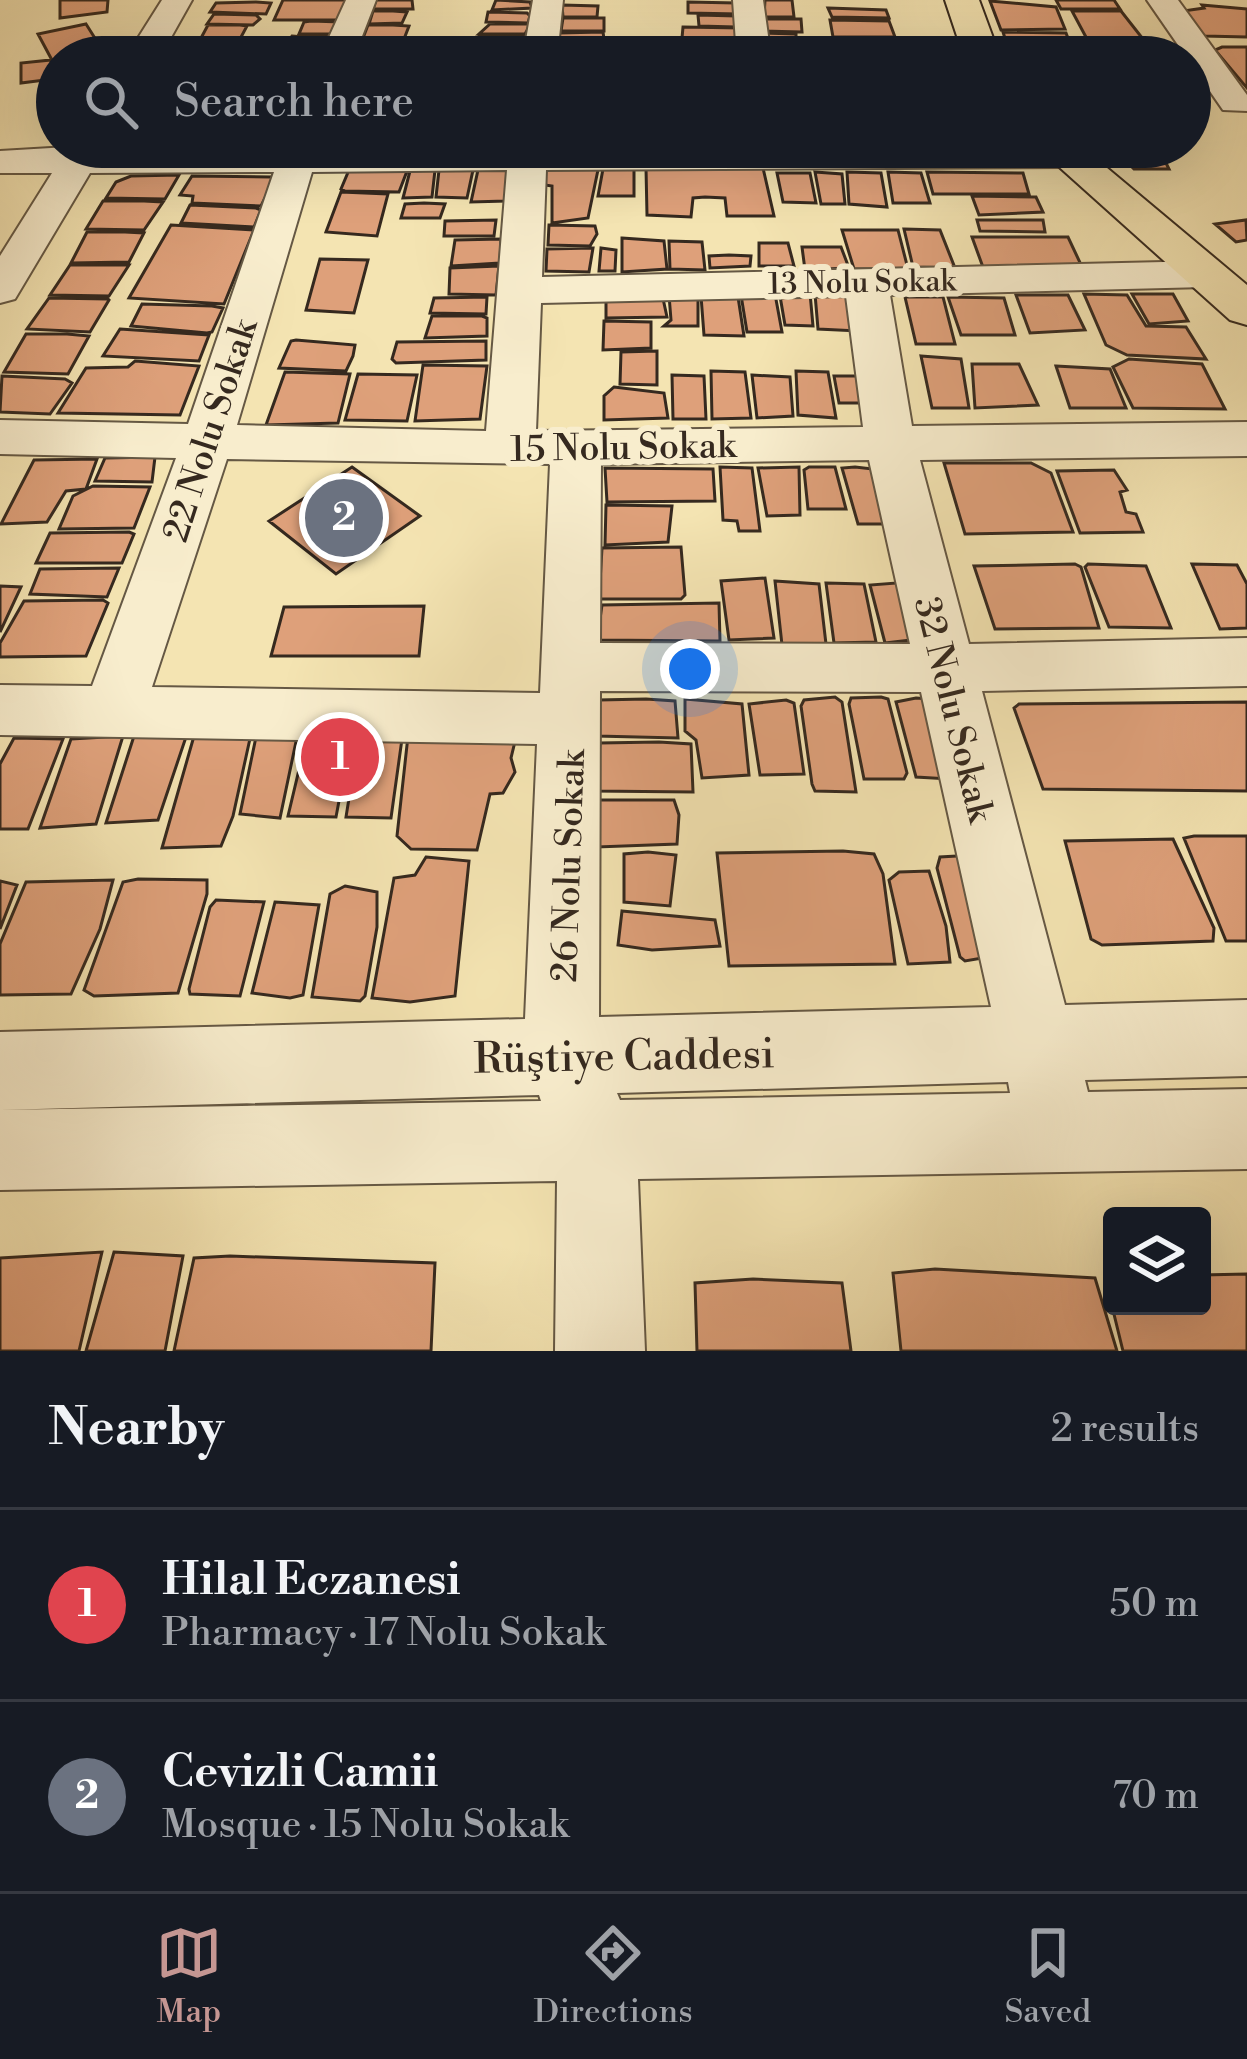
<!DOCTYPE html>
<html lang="en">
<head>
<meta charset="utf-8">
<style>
  body { margin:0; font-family:"Libre Bodoni",serif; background:#20242c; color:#f1f3f6 }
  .controls { position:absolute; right:36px; bottom:36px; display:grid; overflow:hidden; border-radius:12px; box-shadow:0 12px 48px #0002 }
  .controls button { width:108px; height:108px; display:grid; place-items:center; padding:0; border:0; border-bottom:3px solid #363941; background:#171b24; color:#f1f3f6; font:60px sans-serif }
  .you { position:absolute; left:690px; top:669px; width:42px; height:42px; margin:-30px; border:9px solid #fff; border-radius:50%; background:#1a73e8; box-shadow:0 0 0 18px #1a73e833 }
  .badge { display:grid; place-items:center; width:78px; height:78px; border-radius:50%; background:#c59692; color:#fff; font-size:39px; font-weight:700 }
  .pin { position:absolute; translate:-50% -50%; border:6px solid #fff; box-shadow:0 3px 12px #0006 }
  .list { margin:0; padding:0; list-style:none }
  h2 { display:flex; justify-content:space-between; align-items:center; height:156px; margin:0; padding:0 48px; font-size:51px }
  h2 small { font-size:39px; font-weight:400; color:#9ea1a6 }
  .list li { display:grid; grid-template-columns:78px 1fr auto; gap:36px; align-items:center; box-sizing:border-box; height:192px; padding:0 48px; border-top:3px solid #363941 }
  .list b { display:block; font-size:45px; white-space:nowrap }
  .list p { margin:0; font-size:39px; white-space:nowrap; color:#9ea1a6 }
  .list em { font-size:39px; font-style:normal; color:#9ea1a6 }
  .icon { flex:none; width:66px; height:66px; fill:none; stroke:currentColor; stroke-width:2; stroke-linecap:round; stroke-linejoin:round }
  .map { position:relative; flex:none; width:1247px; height:1351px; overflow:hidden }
  .search { position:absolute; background:#171b24; box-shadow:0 12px 48px #0002; left:36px; right:36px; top:36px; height:132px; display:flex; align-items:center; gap:30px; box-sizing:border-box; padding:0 42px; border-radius:66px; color:#9ea1a6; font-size:45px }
  .sheet { height:540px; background:#171b24 }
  nav { display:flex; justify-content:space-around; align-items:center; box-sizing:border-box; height:168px; border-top:3px solid #363941; background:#171b24; font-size:33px; color:#9ea1a6 }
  nav a { display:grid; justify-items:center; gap:6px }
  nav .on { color:#c59692 }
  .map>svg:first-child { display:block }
</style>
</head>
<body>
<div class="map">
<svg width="1247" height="1351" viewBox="0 0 1247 1351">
  <rect width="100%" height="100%" fill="#f4e4b2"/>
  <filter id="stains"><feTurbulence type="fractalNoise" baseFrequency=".00167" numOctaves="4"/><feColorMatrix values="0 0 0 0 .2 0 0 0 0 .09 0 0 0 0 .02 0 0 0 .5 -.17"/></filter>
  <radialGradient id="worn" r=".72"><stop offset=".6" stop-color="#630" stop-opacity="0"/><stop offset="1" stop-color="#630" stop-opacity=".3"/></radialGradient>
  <!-- building -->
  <path fill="#dea07a" stroke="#35291f" stroke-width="3" d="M60 0H108L107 12 60 18Z
    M283 0H356L347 20H274Z
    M376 0H412L413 9H373Z
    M496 0 530 2 532 8 492 10Z
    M792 0 794 17H764L765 0Z
    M1056 0H1114L1120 9H1061Z
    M990 1 1056 7 1065 29 1001 30Z
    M256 2 271 3 266 14 210 12 216 3Z
    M688 2 736 3 739 14 688 13Z
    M562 5 598 6 597 17H563Z
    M1202 5 1247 9V37L1204 36 1183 11 1204 8Z
    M828 8 886 10 889 18 832 17Z
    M373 11H393L407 12 402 23 369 24Z
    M1072 11H1121L1143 39H1087Z
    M488 12 527 13 530 16 528 23 486 22Z
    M214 14 256 15 260 19 253 25 207 24Z
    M698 15 737 16 736 27 699 26Z
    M563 18H604V31H561Z
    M760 19H801L802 32 762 31Z
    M830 20 889 21 895 37H833Z
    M311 21 341 22 337 34H299L304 22Z
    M86 24 103 51 53 62 38 34Z
    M490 24H528L529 27 525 34H479Z
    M208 25H240L247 26 240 39 201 38Z
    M368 25H393L409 26 404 39 363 38Z
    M683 27 741 28 742 39 682 38Z
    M603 32 605 46H557L558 33Z
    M1003 32 1066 33 1074 54 1009 51Z
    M762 33 796 34V46H762Z
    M519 35 528 36 526 47 478 46 479 36Z
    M292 36 304 37 335 36 329 50 284 49Z
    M857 38 918 39 925 55 862 56Z
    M371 39 404 41 401 54H358L362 41Z
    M199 40H243L251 42 241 57H187Z
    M693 40 743 41 742 53 695 52Z
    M1096 40 1145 41 1155 57H1100L1089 42Z
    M1222 47H1247V88L1215 50Z
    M484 48H528L526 57H479Z
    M557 48H604L600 57H557Z
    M51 60 53 79 21 83V63Z
    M1112 147H1158L1169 169H1134Z
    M545 165H599L588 218 552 223V186L545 185Z
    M634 168V196H598L603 169Z
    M646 168H763L774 216H727L725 198 705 197 693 198 691 217 647 215Z
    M469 169 473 170 467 198 436 197 439 170Z
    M349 170H406L407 171 399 192 345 191 341 189Z
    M435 170 432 197 403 198 410 171Z
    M478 170H510L506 201 471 202Z
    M815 172 842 174 845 204H821Z
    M847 172 881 173 887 207 849 204Z
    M888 172 921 173 930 203H893Z
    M927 172 1023 173 1029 194H933Z
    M777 173H810L816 203 783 202Z
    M179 175 165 199 106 198 116 182 131 176Z
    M192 176 271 177 275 178 261 206 192 203 193 196 180 195Z
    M341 192 388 194 377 236 326 232Z
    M972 196 1036 197 1043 212 979 215Z
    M103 201H144L163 202 144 230 86 229Z
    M424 203 445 204 440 218H401L405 204Z
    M190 205 256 208 261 210 254 227 181 223Z
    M496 220 494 236H444L445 221Z
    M977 220H1043L1045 232 980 231Z
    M1246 220 1247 240 1236 242 1215 224Z
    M171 225 254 230 224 304 129 298Z
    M549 225 595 226 597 234 590 246 548 245Z
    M904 229 940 230 955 268 913 267Z
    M842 230H898L908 269H854Z
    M87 232H125L144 233 129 262 71 263Z
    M972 237H1068L1083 269 984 270Z
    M622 238 664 241 667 269 622 272Z
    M501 239 500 263 451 266 455 240Z
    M669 241 702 242 705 270 670 269Z
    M759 243H788L794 266H759Z
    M802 247H841L849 268 805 270Z
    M593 248 589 272 546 271 547 249Z
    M601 248 616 250 615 271H599Z
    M729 255 751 256 750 266 710 268 709 256Z
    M320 259 368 260 354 313 306 310Z
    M70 265H129L109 296 50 295Z
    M499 266 496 295 449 294 450 268Z
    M810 293 813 326 785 325 780 296Z
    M606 294H662L667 317 606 318Z
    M775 294 782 332H747L741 295Z
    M815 294 855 295 858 331 818 329Z
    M1084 294 1127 295 1146 326 1186 327 1206 359 1127 355 1106 345Z
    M1132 294H1173L1188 321 1149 324Z
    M669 295 698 299V326H664L671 320Z
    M1016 295H1068L1085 330 1030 333Z
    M701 296 738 297 744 336 704 335Z
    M487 297 486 314 430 313 434 298Z
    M905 297H943L955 344H916Z
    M948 297 1004 298 1015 335H961Z
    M49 298 108 299 109 300 90 332 27 329Z
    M142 304 212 306 223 308 212 332 207 333 131 326Z
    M432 316H482L487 318V336L425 338Z
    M604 321 651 322V348L603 350Z
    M120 329 209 335 199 361 103 356Z
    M26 334H67L89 336 68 374 4 372Z
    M296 340 355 345 353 356 346 371 279 368 291 341Z
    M486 341V360L396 363 392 359 397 342Z
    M657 351V385L620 384 621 352Z
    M921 356 961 359 969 408H932Z
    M1129 359 1202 364 1225 409 1133 408 1113 367Z
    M135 361 199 366 180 415 58 413 86 368 128 367Z
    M972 364H1019L1038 405 975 408Z
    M423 365 487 366 480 419 415 421Z
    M1056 366 1110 369 1126 408H1070Z
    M711 371 745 372 751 418 712 419Z
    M796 371 828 372 836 418 798 415Z
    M285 372 350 374 338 423 266 425Z
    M358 374 417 375 407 421 345 420Z
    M672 375 704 376 706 419H673Z
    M752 375 790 377 793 416 757 418Z
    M2 376 65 379 72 383 50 414 0 412Z
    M834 376H863V403H839Z
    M614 387 664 393 668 418 604 420V396Z
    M155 457 152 482 95 481 105 458Z
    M97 459 86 489 66 491 47 522 1 524 34 460Z
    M944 463H1031L1051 473 1073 532 965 534Z
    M352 467 420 516 336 574 269 521Z
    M720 467 752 468 760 531H739L737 521 723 520Z
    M799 467 800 515 767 516 758 468Z
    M809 467H835L846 509H808L804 470Z
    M855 467 882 470 894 524H858L842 468Z
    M605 468 713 469 715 501 607 502Z
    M1114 470 1127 490 1120 492 1126 512 1136 514 1143 532 1080 533 1057 471Z
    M93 486 150 487 134 528 59 529 73 496Z
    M606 505 672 506 668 542 605 545Z
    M129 532 134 534 122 563H36L50 533Z
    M681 547 685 595 681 599H599L602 548Z
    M1075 564 1081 567 1099 628 995 629 974 566Z
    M1088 564 1146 566 1171 628 1109 627 1085 567Z
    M1192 564 1237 565 1247 584V628L1220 629Z
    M119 568 107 597 30 594 40 569Z
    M765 578 774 638 729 640 721 581Z
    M775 581 819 584 826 644 782 645Z
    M909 582 928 638 885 643 870 585Z
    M826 583 864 584 876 642 834 643Z
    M0 586 21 587 0 632Z
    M103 600 108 603 86 656 0 657V643L24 601Z
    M719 603 720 641 597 640 602 605Z
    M424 606 419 656H271L284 607Z
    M835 697 842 702 856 792 815 791 812 784 801 706 804 700Z
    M881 697 888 699 907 773 904 779H864L849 704 851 698Z
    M916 698 943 700 949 779 916 777 896 702Z
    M646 699 675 701 678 738 597 736 599 700Z
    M685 699 742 704 749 775 702 778 696 740 685 731Z
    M786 700 794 703 804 774 760 775 749 704Z
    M1247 702V791L1043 789 1014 708 1019 704Z
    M519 725 511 758 515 772 503 793 490 794 477 850 411 849 397 836 409 727Z
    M251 734 233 816 221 846 162 848 194 736Z
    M123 736 96 824 40 828 71 739Z
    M134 736 186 737 158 820 106 823Z
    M307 736 351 737 336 817 288 816Z
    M359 736 402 739 391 818 346 817Z
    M256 737H297L280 818 240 814Z
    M14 738 63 739 28 829H0V764Z
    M659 742 691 744 693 792 594 791 600 743Z
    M594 800H674L679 815 677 844 597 847Z
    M1194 836H1247V941H1226L1184 838Z
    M1173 839 1214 928 1213 941 1102 945 1091 939 1065 841Z
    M843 851 874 854 883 874 895 964 729 966 717 853Z
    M648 852 676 855 670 906 624 902V854Z
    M974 855 1000 955 965 961 960 957 937 868 940 857Z
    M426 857 469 861 455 996 410 1002 372 998 394 878 415 875Z
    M929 871 946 926 950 962 908 964 889 880 899 872Z
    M138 879 207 880V894L178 993 94 996 84 990 123 882Z
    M113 880 100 929 71 994 0 995V944L26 882Z
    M0 881 17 885 0 929Z
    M345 886 377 892V927L365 996 360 1001 312 997 330 894Z
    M216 900 264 902 240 996 190 994 189 989 210 907Z
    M275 902 319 905 303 995 290 998 252 993Z
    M622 911 715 920 720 946 652 950 618 945Z
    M102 1252 79 1351H0V1258Z
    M114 1252 183 1256 165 1351H86Z
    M230 1256 435 1263 431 1351H174L194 1258Z
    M935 1269 1095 1278 1117 1351H901L893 1273Z
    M1247 1274V1351H1123L1112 1306H1202V1275Z
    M753 1279 842 1283 851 1351H697L695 1283Z"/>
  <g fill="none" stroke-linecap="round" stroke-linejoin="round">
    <defs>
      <path id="minor" d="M162 0H192L160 57H126Z
        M346 0H376L354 57H320Z
        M533 0H563L557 57H523Z
        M733 0H763L771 57H737Z
        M1147 0H1178L1247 95V111L1223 110Z
        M68 147H1076L1086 156 1080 164 1067 167 546 170 542 277 1206 261 1221 265 1227 274 1221 283 1206 287 890 295 912 426 1247 422V456L920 460 969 644 1247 638V686L982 691 1065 1005 1247 1000V1076L1085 1080 1088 1092 1247 1089V1169L638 1179 645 1351H555L557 1181 0 1190V1110L541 1101 539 1095 0 1110V1032L525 1019 537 744 0 735V685L92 686 176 458 0 454V420L188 424 274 172 90 173 15 299 0 303V256L52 173H0V151ZM507 170 486 431 237 425 312 172ZM846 296 863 427 536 431 541 303ZM227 459 550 464 540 693 152 687ZM869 460 910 644 600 643 601 464ZM600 691 921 692 991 1007 599 1017ZM1008 1082 1010 1093 620 1100 617 1093Z"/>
      <path id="major" d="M945 0H979L1000 57H964Z
        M1037 147H1082L1247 285V325L1230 320Z"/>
    </defs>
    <!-- minor casing -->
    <use href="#minor" stroke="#655844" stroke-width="4"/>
    <!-- major casing -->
    <use href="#major" stroke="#35291f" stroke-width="4"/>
    <!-- minor -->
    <use href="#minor" fill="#f8edcd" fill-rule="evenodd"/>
    <!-- major -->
    <use href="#major" fill="#f4e4b2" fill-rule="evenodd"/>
  </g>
  <g text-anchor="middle" stroke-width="12" stroke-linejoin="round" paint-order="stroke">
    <!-- far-street labels -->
    <g font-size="30" fill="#35291f" stroke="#f8edcd">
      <text transform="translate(862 282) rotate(-1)" y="10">13 Nolu Sokak</text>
    </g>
    <!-- street labels -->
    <g font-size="36" fill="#35291f" stroke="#f8edcd">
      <text transform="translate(209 430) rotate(-72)" y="13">22 Nolu Sokak</text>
      <text transform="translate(623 446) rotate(-1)" y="13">15 Nolu Sokak</text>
      <text transform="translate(955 709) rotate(76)" y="13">32 Nolu Sokak</text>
      <text transform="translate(567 866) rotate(-88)" y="13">26 Nolu Sokak</text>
    </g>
    <!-- near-street labels -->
    <g font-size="42" fill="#35291f" stroke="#f8edcd">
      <text transform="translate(624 1055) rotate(-1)" y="15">Rüştiye Caddesi</text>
    </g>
  </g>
  <rect width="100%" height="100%" filter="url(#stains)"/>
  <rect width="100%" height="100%" fill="url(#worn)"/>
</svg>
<div class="controls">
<button><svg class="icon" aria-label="layers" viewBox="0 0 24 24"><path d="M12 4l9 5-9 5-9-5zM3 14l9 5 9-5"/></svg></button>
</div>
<div class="you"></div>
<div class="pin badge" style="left:340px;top:757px;background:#e0444e">1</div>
<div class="pin badge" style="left:344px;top:518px;background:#6b7280">2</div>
<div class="search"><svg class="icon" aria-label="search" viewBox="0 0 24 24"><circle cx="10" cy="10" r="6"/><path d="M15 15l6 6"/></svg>Search here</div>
</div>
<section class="sheet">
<h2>Nearby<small>2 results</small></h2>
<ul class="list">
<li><span class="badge" style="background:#e0444e">1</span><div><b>Hilal Eczanesi</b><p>Pharmacy · 17 Nolu Sokak</p></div><em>50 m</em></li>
<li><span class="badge" style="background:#6b7280">2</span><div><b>Cevizli Camii</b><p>Mosque · 15 Nolu Sokak</p></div><em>70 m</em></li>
</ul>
</section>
<nav>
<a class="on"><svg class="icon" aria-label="map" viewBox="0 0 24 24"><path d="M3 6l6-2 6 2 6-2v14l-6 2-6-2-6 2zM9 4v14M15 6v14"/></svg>Map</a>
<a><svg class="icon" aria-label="directions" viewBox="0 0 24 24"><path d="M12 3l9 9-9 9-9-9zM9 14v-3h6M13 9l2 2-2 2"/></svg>Directions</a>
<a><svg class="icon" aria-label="saved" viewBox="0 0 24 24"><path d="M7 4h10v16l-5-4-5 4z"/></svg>Saved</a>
</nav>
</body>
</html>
